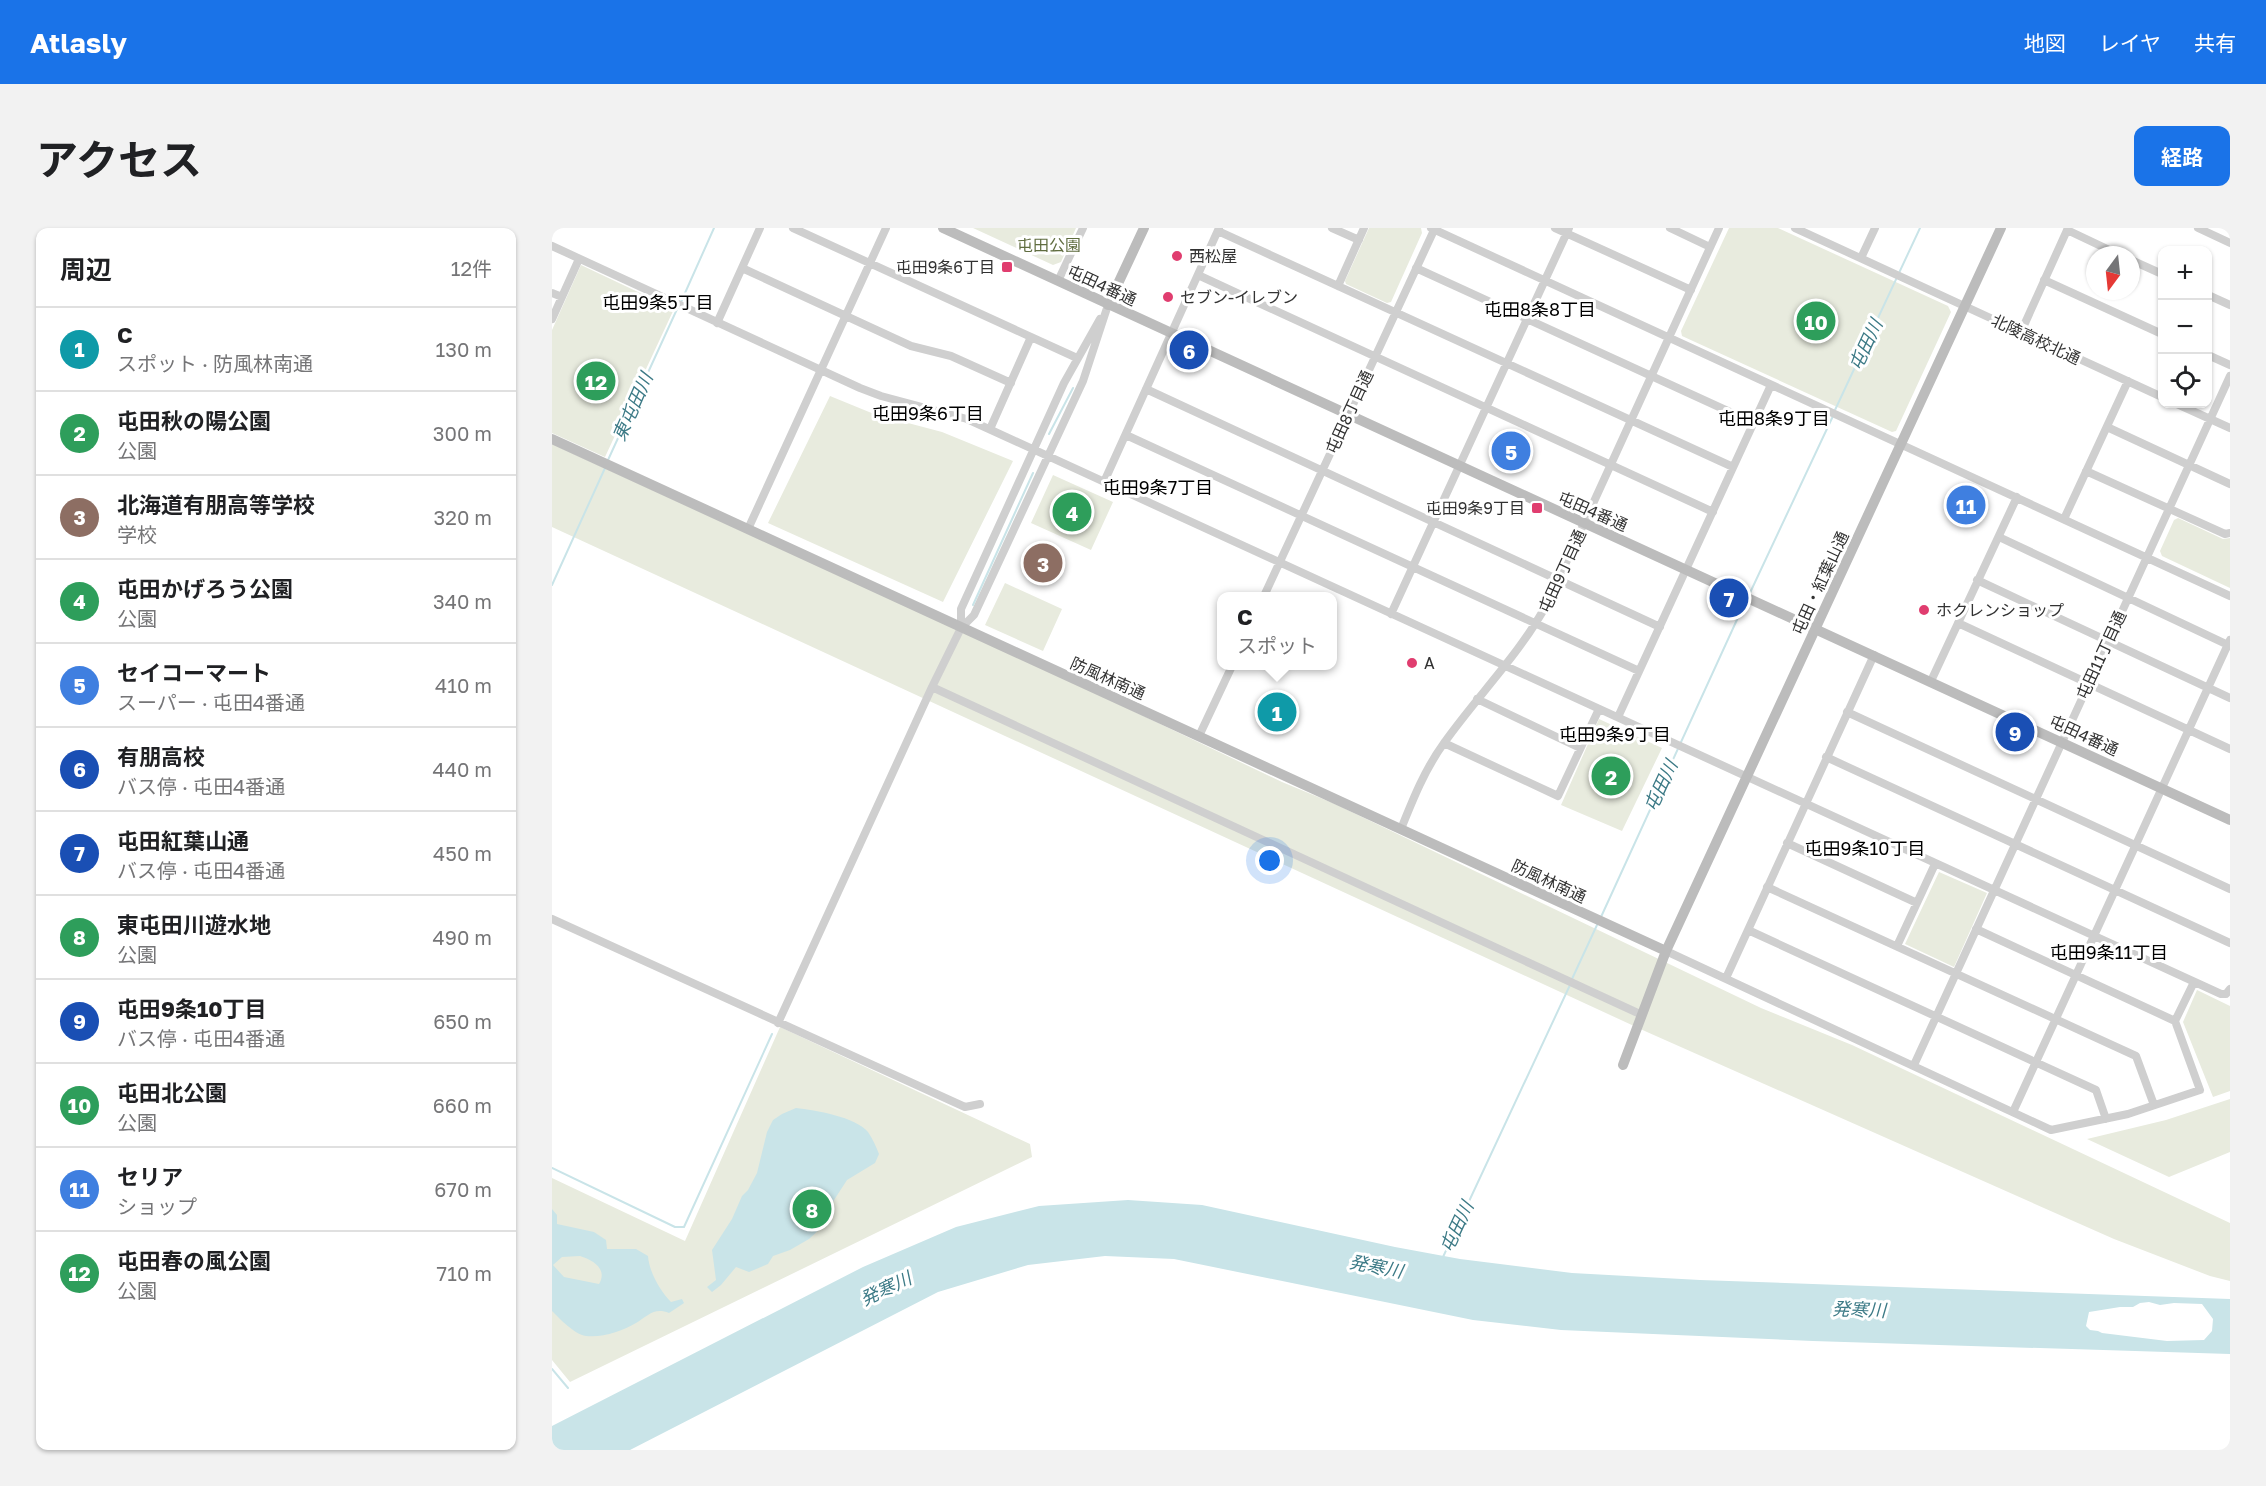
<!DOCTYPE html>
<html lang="ja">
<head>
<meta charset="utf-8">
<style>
  body { margin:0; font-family:"Golos Text","Noto Sans JP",sans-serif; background:#f2f2f2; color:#202124 }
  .controls { position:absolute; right:18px; top:18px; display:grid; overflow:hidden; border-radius:12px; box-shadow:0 2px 4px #0004 }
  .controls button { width:54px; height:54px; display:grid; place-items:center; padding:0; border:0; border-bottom:2px solid #e0e0e0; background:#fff; color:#202124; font:30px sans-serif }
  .compass { position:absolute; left:1534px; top:18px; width:54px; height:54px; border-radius:50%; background:#fff; box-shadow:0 2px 4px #0004; rotate:195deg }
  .you { position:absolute; left:718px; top:633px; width:21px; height:21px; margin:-15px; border:4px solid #fff; border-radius:50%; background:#1a73e8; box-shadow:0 0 0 9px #1a73e833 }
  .badge { display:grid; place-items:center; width:39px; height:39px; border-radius:50%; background:#1a73e8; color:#fff; font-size:20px; font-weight:700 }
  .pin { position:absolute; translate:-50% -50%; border:3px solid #fff; box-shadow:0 2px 6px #0006 }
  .popup { position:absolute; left:665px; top:364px; width:120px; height:78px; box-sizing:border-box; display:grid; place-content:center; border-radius:12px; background:#fff; filter:drop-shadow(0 2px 4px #0005); font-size:20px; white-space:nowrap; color:#757577 }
  .popup b { font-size:22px; color:#202124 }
  .popup::after { content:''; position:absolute; left:50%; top:100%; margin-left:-12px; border:12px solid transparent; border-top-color:#fff }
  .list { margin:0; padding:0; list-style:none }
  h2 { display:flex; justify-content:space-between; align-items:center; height:78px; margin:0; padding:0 24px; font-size:26px }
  h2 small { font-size:20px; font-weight:400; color:#757577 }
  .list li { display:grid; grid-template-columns:39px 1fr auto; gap:18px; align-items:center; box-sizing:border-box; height:84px; padding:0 24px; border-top:2px solid #e0e0e0 }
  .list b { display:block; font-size:22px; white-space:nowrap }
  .list p { margin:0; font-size:20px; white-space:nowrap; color:#757577 }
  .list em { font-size:20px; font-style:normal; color:#757577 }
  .icon { flex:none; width:33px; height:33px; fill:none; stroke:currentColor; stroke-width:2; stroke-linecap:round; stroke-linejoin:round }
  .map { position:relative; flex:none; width:1678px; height:1222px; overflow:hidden; border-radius:12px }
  header { display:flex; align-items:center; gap:36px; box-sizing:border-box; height:84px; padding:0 30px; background:#1a73e8; color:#fff }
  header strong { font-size:28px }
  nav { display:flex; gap:33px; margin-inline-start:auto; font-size:21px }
  .intro { display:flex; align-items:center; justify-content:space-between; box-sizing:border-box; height:144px; padding:0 36px }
  h1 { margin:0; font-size:42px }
  .button { padding:15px 27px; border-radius:12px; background:#1a73e8; color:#fff; font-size:21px; font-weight:700 }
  main { display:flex; gap:36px; padding:0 36px }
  aside { flex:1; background:#fff; border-radius:12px; box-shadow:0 2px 4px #0004 }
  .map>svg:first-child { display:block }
</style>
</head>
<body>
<header>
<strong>Atlasly</strong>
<nav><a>地図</a><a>レイヤ</a><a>共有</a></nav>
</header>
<div class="intro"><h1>アクセス</h1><a class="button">経路</a></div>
<main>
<aside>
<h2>周辺<small>12件</small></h2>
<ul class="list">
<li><span class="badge" style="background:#0f9aa8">1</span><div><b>C</b><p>スポット · 防風林南通</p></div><em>130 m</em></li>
<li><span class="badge" style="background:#2e9e5b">2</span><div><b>屯田秋の陽公園</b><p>公園</p></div><em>300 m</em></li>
<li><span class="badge" style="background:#8d6e63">3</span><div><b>北海道有朋高等学校</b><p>学校</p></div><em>320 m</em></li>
<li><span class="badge" style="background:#2e9e5b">4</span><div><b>屯田かげろう公園</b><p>公園</p></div><em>340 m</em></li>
<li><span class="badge" style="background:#3f7fe0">5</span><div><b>セイコーマート</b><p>スーパー · 屯田4番通</p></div><em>410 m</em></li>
<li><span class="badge" style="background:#1a4fb4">6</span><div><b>有朋高校</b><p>バス停 · 屯田4番通</p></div><em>440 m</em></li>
<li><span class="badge" style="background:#1a4fb4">7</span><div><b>屯田紅葉山通</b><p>バス停 · 屯田4番通</p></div><em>450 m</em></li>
<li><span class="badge" style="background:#2e9e5b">8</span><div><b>東屯田川遊水地</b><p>公園</p></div><em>490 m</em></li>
<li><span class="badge" style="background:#1a4fb4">9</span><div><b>屯田9条10丁目</b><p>バス停 · 屯田4番通</p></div><em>650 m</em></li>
<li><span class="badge" style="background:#2e9e5b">10</span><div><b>屯田北公園</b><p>公園</p></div><em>660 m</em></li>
<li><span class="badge" style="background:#3f7fe0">11</span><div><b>セリア</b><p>ショップ</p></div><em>670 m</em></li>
<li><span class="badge" style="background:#2e9e5b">12</span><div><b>屯田春の風公園</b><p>公園</p></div><em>710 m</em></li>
</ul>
</aside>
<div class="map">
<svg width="1678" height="1222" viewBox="0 0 1678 1222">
  <rect width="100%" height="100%" fill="#fff"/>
  <!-- green -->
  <path fill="#e8ebde" d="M421 0H524L509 34 501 37Z
    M817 0H869L870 5 839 74 835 75 794 56 793 53Z
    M1177 0H1226L1396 78 1399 84 1344 203 1340 204 1130 108 1129 103Z
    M29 37 122 81 53 229 0 205V102Z
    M278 168 322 186 390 204 461 233 391 374 216 295Z
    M0 216 539 463 730 554 783 576 1209 780 1300 817 1678 995V1053L1658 1048 1562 1011 1095 804 0 299Z
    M501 247 561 274 539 322 479 295Z
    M1626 290 1671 311 1678 310V360L1610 328 1608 323 1622 292Z
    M453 355 510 381 491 423 433 397Z
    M1047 491 1110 520 1070 603 1009 577Z
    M1387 644 1435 665 1402 739 1353 716Z
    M1645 762 1678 778V863L1661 869 1631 794Z
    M228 799 478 916 480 929 18 1154 0 1132V950L133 1013Z
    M1678 871V924L1617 949 1535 911 1614 892Z"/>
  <!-- water -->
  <path fill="#c9e4e8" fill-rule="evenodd" d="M244 880C263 882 304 889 316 904 321 911 324 919 327 926L323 935 295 952 273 986 270 999 257 1011 238 1022 221 1028 216 1036 197 1044 184 1039 169 1057 160 1064 155 1059 164 1052 160 1022 180 991 190 968 196 962 205 945 215 904 221 892 230 886Z
    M576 972 650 977 843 1019 908 1031 1020 1045 1148 1052 1678 1071V1126L1261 1113 1009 1102 921 1092 622 1031 553 1028 476 1037 386 1064 78 1222H0V1198L311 1039 404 999 487 978ZM1597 1074 1608 1077 1622 1075 1650 1076 1661 1091 1660 1103 1652 1112 1615 1113 1550 1105 1546 1103 1538 1102 1534 1098 1537 1084 1568 1079H1581L1588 1075Z
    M0 981 5 987V996L42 1004 54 1012 55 1021H84L96 1028C97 1044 109 1064 119 1074L130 1071 132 1075 117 1085C102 1079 96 1088 84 1095 71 1103 50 1110 34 1108 22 1106 8 1091 0 1083ZM28 1028C41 1032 56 1041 47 1056L12 1049 1 1037 10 1029Z"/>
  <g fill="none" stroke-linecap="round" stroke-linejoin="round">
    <!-- stream -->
    <path stroke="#c9e4e8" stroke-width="2" d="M129 74 162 0
      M1283 182 1368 0
      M497 206 521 160
      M56 232 126 79
      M0 357 53 240
      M1197 367 1281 188
      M421 377 481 245
      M1049 689 1194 372
      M1020 751 1045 697
      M0 940 123 999H132L220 806
      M891 1029 1018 757
      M0 1141 16 1160"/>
    <!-- street -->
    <path stroke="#cfcfcf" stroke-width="8" d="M241 0 525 130
      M780 0 807 12
      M879 0 1678 368
      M1003 0 1139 62
      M1118 0 1158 19
      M1243 0 1610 169
      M1646 0 1678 15
      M1515 2 1568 27
      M666 3 1181 239
      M0 18 308 160 329 168 415 191 1669 766H1674L1678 761
      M1309 30 1323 0
      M1579 32 1610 46
      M190 40 359 118 399 128 459 155
      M864 40 1202 195
      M646 47 1161 284
      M1492 52 1610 106
      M506 53 531 0
      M786 58 812 0
      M0 65 10 69
      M1656 67 1678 77
      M0 91 27 31
      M165 95 208 0
      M1469 104 1516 0
      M1656 127 1678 137
      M594 161 1108 399
      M1625 176 1678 200
      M1555 199 1678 256
      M438 201 479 109
      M574 207 1087 443
      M1534 243 1673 306 1678 305
      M552 254 667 0
      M1512 291 1576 153
      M196 301 334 0
      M1447 309 1678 418
      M1425 352 1678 470
      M712 368 883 0
      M839 386 1017 0
      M1406 395 1678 521
      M409 400V381L512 155 548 91
      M1379 453 1465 269
      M380 459 409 400 422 387 531 153 556 77
      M925 471 1028 520
      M1295 484 1678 661
      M1066 489 1219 157
      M647 508 680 438
      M892 515 1006 568 1047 481
      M1274 529 1678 715
      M849 601C861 571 873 541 892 515 926 467 968 426 996 374L1167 0
      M1235 615 1365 675
      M1215 659 1584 828 1602 877
      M0 691 413 879 428 876
      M1424 701 1623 793
      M1196 702 1544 862 1554 891
      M1345 718 1383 636
      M1114 723 1499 902 1576 886 1648 862 1623 793 1642 754
      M1174 750 1322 427
      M226 795 380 459 1090 787
      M1362 837 1678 148
      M1461 884 1678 412"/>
    <!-- secondary -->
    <path stroke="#bcbcbc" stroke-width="10" d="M391 0 1678 592
      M556 77 592 0
      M0 211 1114 723
      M1071 837 1114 723 1449 0"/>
  </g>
  <!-- markers -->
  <g fill="#e03d6f" stroke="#fff" stroke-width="2">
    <circle cx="625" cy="28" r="6"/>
    <rect x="449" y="33" width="12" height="12" rx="3"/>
    <circle cx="616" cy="69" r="6"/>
    <rect x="979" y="274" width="12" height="12" rx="3"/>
    <circle cx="1372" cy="382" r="6"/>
    <circle cx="860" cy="435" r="6"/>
  </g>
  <g text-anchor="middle" stroke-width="6" stroke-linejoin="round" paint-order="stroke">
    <!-- park labels -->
    <g font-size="16" fill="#606d40" stroke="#fff">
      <text x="497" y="23">屯田公園</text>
    </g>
    <!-- poi labels -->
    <g font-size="16" fill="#323232" stroke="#fff" text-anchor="start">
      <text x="637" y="34">西松屋</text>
      <text x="443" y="45" text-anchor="end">屯田9条6丁目</text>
      <text x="628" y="75">セブン-イレブン</text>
      <text x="973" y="286" text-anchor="end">屯田9条9丁目</text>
      <text x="1384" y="388">ホクレンショップ</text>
      <text x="872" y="441">A</text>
    </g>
    <!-- street labels -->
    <g font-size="16" fill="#323232" stroke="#fff">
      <text transform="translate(550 57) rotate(25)" y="6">屯田4番通</text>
      <text transform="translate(1484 111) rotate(25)" y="6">北陵高校北通</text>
      <text transform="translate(797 184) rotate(-65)" y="6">屯田8丁目通</text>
      <text transform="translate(1041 283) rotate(24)" y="6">屯田4番通</text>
      <text transform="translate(1010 343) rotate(-65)" y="6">屯田9丁目通</text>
      <text transform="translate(1268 355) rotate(-65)" y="6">屯田・紅葉山通</text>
      <text transform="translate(1549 427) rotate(-65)" y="6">屯田11丁目通</text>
      <text transform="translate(556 450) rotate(24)" y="6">防風林南通</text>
      <text transform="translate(1532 507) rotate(25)" y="6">屯田4番通</text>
      <text transform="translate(997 653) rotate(25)" y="6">防風林南通</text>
    </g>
    <!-- neighbourhood labels -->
    <g font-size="18" fill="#000" stroke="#fff">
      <text x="106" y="81">屯田9条5丁目</text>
      <text x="988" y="88">屯田8条8丁目</text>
      <text x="376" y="192">屯田9条6丁目</text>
      <text x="1222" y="197">屯田8条9丁目</text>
      <text x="606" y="266">屯田9条7丁目</text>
      <text x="1063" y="513">屯田9条9丁目</text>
      <text x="1313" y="627">屯田9条10丁目</text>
      <text x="1557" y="731">屯田9条11丁目</text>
    </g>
    <!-- water labels -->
    <g font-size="18" font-style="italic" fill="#3c7a86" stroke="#fff">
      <text transform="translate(1314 117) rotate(-65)" y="6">屯田川</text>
      <text transform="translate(81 179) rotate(-66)" y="6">東屯田川</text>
      <text transform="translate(1109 558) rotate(-65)" y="6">屯田川</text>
      <text transform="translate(905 999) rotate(-65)" y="6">屯田川</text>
      <text transform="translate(824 1039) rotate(11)" y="6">発寒川</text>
      <text transform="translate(334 1061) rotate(-26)" y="6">発寒川</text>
      <text transform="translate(1307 1082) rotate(2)" y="6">発寒川</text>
    </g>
  </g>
</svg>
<div class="controls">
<button>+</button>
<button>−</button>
<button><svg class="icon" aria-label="locate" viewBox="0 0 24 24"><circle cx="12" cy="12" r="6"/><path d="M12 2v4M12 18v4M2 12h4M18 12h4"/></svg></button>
</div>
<svg class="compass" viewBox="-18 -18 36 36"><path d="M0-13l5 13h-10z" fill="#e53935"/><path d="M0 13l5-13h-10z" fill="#757577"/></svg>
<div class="you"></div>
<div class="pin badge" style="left:725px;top:484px;background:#0f9aa8">1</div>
<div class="popup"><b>C</b>スポット</div>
<div class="pin badge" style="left:1059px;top:548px;background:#2e9e5b">2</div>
<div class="pin badge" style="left:491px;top:335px;background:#8d6e63">3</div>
<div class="pin badge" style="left:520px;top:284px;background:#2e9e5b">4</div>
<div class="pin badge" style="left:959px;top:223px;background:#3f7fe0">5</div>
<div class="pin badge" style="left:637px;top:122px;background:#1a4fb4">6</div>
<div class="pin badge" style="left:1177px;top:370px;background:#1a4fb4">7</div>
<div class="pin badge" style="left:260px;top:981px;background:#2e9e5b">8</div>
<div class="pin badge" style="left:1463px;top:504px;background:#1a4fb4">9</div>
<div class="pin badge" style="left:1264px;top:93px;background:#2e9e5b">10</div>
<div class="pin badge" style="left:1414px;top:277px;background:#3f7fe0">11</div>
<div class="pin badge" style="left:44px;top:153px;background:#2e9e5b">12</div>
</div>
</main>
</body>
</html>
